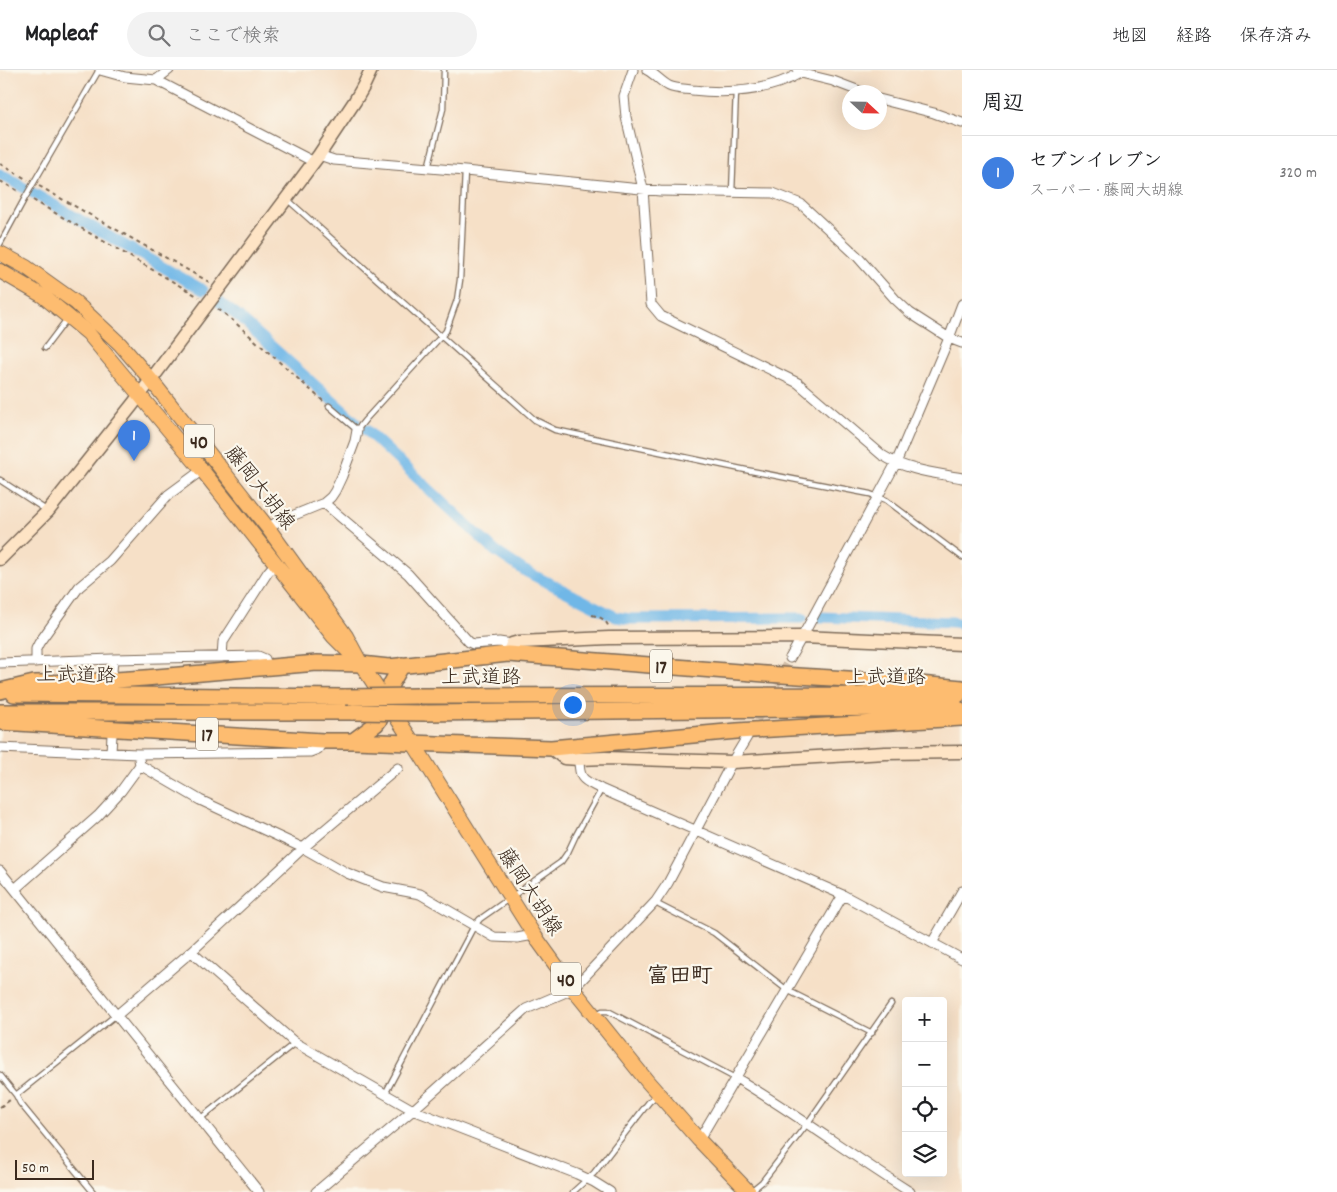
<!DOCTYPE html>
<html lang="ja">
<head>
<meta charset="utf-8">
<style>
  body { margin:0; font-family:Dekko,"Klee One",sans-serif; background:#f2f2f2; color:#202124 }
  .controls { position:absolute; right:15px; bottom:15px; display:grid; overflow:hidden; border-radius:5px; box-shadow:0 5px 20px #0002 }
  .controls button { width:45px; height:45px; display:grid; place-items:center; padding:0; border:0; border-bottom:1px solid #e0e0e0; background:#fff; color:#202124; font:25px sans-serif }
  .compass { position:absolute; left:842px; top:15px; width:45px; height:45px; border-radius:50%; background:#fff; box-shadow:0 5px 20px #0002; rotate:112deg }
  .scale { position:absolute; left:15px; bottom:12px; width:79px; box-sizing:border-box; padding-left:5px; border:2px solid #3b2a1e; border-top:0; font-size:14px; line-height:18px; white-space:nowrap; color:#3b2a1e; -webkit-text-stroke:4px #fbf7ec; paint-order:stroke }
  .you { position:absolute; left:572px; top:634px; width:18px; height:18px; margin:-12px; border:4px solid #fff; border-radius:50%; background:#1a73e8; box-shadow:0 0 0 8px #1a73e833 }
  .badge { display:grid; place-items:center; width:32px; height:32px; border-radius:50%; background:#b5179e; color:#fff; font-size:16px; font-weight:700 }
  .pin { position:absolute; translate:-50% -41px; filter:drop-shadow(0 1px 2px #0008) }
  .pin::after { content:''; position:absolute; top:26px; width:18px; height:15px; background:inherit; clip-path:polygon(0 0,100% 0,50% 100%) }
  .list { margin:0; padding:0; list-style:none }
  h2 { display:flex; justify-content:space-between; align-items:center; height:65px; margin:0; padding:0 20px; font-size:21px }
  h2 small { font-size:16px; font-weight:400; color:#757577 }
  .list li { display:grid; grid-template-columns:32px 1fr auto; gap:15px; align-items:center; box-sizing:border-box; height:75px; padding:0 20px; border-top:1px solid #e0e0e0 }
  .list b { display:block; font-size:19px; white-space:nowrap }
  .list p { margin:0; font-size:16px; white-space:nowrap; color:#757577 }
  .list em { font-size:16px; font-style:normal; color:#757577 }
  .icon { flex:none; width:28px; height:28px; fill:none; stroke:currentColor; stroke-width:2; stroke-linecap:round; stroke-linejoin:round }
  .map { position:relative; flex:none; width:962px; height:1122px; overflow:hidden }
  header { display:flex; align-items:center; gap:30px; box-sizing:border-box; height:70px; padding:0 25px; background:#fff; border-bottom:1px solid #e0e0e0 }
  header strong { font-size:24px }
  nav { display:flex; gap:28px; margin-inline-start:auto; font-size:18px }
  .search { width:350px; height:45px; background:#f2f2f2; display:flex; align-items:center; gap:12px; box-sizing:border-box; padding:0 18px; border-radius:28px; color:#757577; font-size:19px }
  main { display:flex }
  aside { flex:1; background:#fff }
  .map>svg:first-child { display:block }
</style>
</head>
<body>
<header>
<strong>Mapleaf</strong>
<div class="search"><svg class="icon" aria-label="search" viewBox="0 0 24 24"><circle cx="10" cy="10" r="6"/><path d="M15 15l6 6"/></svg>ここで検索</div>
<nav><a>地図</a><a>経路</a><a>保存済み</a></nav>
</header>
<main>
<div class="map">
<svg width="962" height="1122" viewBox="0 0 962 1122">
  <rect width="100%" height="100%" fill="#fbf7ec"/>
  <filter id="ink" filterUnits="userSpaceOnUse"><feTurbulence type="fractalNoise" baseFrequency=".02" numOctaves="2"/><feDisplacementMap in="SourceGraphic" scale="10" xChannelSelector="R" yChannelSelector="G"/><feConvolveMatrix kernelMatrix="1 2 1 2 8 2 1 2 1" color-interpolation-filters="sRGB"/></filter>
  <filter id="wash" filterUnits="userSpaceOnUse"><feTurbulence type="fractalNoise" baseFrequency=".0096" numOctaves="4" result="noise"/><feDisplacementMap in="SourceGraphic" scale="20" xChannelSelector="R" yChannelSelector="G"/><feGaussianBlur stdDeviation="1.12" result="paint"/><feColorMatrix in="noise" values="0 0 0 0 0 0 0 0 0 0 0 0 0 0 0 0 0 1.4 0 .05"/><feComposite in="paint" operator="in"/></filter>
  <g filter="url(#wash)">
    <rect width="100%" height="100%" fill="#f6e0c7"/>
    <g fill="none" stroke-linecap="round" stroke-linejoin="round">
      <!-- canal -->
      <path stroke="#70b7e7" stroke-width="11" d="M0 104 26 119
        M33 123 203 220
        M218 231 239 247 355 351
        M366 360 495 481 525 501 616 547 630 549 802 548
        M820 547 953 552 962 554"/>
    </g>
  </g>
  <g filter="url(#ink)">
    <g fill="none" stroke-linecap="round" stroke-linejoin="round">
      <!-- street-tunnel -->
      <path stroke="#d1bca5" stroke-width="9" stroke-dasharray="9 4.5" stroke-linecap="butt" d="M750 662 790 588"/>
      <defs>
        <path id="lane" d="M428 98 443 39 444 0
          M732 122 736 21
          M288 130 535 350 555 360 746 400 870 424 886 430 962 487
          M0 174 26 126 99 0
          M45 278 67 249
          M329 336 357 360 365 350 446 261 457 230 460 210 465 101
          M0 410 46 440
          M656 832 659 835 714 863 787 920 872 963
          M596 945 602 941H608L735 1008
          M0 1005 16 1025 20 1033 93 1122
          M385 1024 474 856 480 849 561 792 568 782 575 767 601 720
          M16 1025 116 945
          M201 1048 291 976 294 972
          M751 1121 762 1112 807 1054 891 934
          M573 1122 594 1103 649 1032 657 1025"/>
        <path id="street" d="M100 0 125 7 156 10 314 92
          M633 0 624 26 626 47 643 119 651 234 661 246 798 313 882 385C905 400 935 403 962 408
          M647 0C655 4 661 12 669 16 675 19 685 19 692 20 729 24 767 22 800 3
          M798 0 800 3 833 11 862 22
          M156 10 169 0
          M879 29 934 43 962 53
          M319 85 334 90 465 101 660 121 773 123 801 134 856 185 895 229 910 243 949 268 962 273
          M324 433 408 504 469 572 473 574 499 572 512 574
          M268 458 277 452 324 433 331 427 335 421 342 406 355 371 357 360
          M222 587 223 572 268 502 276 493
          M790 588 807 558 896 393 949 268 962 234
          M36 592V579L39 573 79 517 110 491 168 425 202 400
          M0 593 113 589 258 586 265 589 268 598
          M112 602 113 589
          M0 678 138 684 310 682 318 679 323 671
          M111 682 112 665
          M579 689C579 711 584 710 601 719L843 825 962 889
          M140 695 200 730 303 778 347 803 383 817 420 824 494 867 517 868 534 865
          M0 801 259 1122
          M15 819 98 746 121 721 140 695 139 689
          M932 873 962 821
          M192 881 196 886 294 972 413 1040 577 1104 594 1112 610 1122
          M117 945 192 881 303 778 398 698
          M736 1008C795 1043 851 1085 910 1122
          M699 1070 843 825
          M316 1122 413 1040 526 939 573 919 656 831 668 813 732 692 747 667"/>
        <path id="secondary" d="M0 489 48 441 133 334 319 85 355 31 363 17 371 0
          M508 584 512 574 519 572 609 568 802 567 962 574
          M551 678 564 688 579 689 605 688 732 692 885 683 962 682"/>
        <path id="primary" d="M0 183 26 197 75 232 120 274 151 310 268 458 346 566 361 594 414 674 510 827 534 865 573 919 647 1011 699 1070 749 1122
          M0 201 43 226 88 263 202 400 333 566 350 583"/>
        <path id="highway" d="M0 621 34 613 86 612 145 608 317 593 361 594 389 597 508 584 765 604 898 612 962 618
          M14 624 346 627
          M417 626 958 625
          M0 642H353
          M425 643 892 638 958 639
          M0 652 323 671H353L551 678 737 661 962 648
          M353 671 376 654 379 650 388 635 391 614 402 595"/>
      </defs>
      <!-- lane casing -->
      <use href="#lane" stroke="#7c6a59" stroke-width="7"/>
      <!-- street casing -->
      <use href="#street" stroke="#7c6a59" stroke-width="11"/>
      <!-- secondary casing -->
      <use href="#secondary" stroke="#7c6a59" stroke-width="15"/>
      <!-- primary casing -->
      <use href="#primary" stroke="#7c6a59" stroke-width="16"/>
      <!-- highway casing -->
      <use href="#highway" stroke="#7c6a59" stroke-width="18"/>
      <!-- path -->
      <path stroke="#7c6a59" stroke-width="2" stroke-dasharray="4 4" stroke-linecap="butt" d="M0 94 28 110
        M0 111 20 122
        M39 116 209 212
        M33 130 199 227
        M218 239 230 248 323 331
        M592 545C600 547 606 549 609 558
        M0 1037 10 1030"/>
      <!-- lane -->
      <use href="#lane" stroke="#fff" stroke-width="4.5"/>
      <!-- street -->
      <use href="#street" stroke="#fff" stroke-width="9"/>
      <!-- secondary -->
      <use href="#secondary" stroke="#fee4c5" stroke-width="12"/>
      <!-- primary -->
      <use href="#primary" stroke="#fdbc6f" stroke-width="14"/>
      <!-- highway -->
      <use href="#highway" stroke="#fdbc6f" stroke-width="15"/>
      <defs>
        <path id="highway-bridge" d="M346 627 417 626
          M353 642 425 643"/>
      </defs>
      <!-- highway-bridge casing -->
      <use href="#highway-bridge" stroke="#7c6a59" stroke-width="18" stroke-linecap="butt"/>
      <!-- highway-bridge -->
      <use href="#highway-bridge" stroke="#fdbc6f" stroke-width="15"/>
    </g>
  </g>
  <g text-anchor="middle" stroke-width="4.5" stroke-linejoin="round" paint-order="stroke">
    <!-- shield labels -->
    <g fill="#fbf7ec" stroke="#75685c" stroke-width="1">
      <rect x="184" y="354.5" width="30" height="33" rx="4"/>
      <rect x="650" y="579.5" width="22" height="33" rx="4"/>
      <rect x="196" y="647.5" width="22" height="33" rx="4"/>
      <rect x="551" y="892.5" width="30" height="33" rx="4"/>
    </g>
    <g font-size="19" font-weight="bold" fill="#3b2a1e">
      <text x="199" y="378">40</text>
      <text x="661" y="603">17</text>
      <text x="207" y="671">17</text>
      <text x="566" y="916">40</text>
    </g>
    <!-- street labels -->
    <g font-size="20" fill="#3b2a1e" stroke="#fbf7ec">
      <text transform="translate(261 417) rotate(52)" y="7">藤岡大胡線</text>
      <text transform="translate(76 604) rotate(1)" y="7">上武道路</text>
      <text x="481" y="613">上武道路</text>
      <text x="886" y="613">上武道路</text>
      <text transform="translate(531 821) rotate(57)" y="7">藤岡大胡線</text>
    </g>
    <!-- quarter labels -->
    <g font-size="22" font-weight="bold" fill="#3b2a1e" stroke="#fbf7ec">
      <text x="680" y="912">富田町</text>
    </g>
  </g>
</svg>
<div class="controls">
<button>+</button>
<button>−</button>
<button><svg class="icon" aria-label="locate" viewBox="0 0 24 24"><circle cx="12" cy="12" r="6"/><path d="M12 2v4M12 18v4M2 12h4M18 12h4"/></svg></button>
<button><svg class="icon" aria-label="layers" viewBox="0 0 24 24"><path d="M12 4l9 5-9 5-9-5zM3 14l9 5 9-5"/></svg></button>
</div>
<svg class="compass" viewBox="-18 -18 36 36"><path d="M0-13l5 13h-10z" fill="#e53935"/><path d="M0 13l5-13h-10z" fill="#757577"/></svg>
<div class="scale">50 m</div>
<div class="you"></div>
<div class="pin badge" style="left:134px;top:391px;background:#3f7fe0">1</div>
</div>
<aside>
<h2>周辺<small></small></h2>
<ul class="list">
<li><span class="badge" style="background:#3f7fe0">1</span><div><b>セブンイレブン</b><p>スーパー · 藤岡大胡線</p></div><em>320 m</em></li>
</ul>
</aside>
</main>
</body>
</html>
